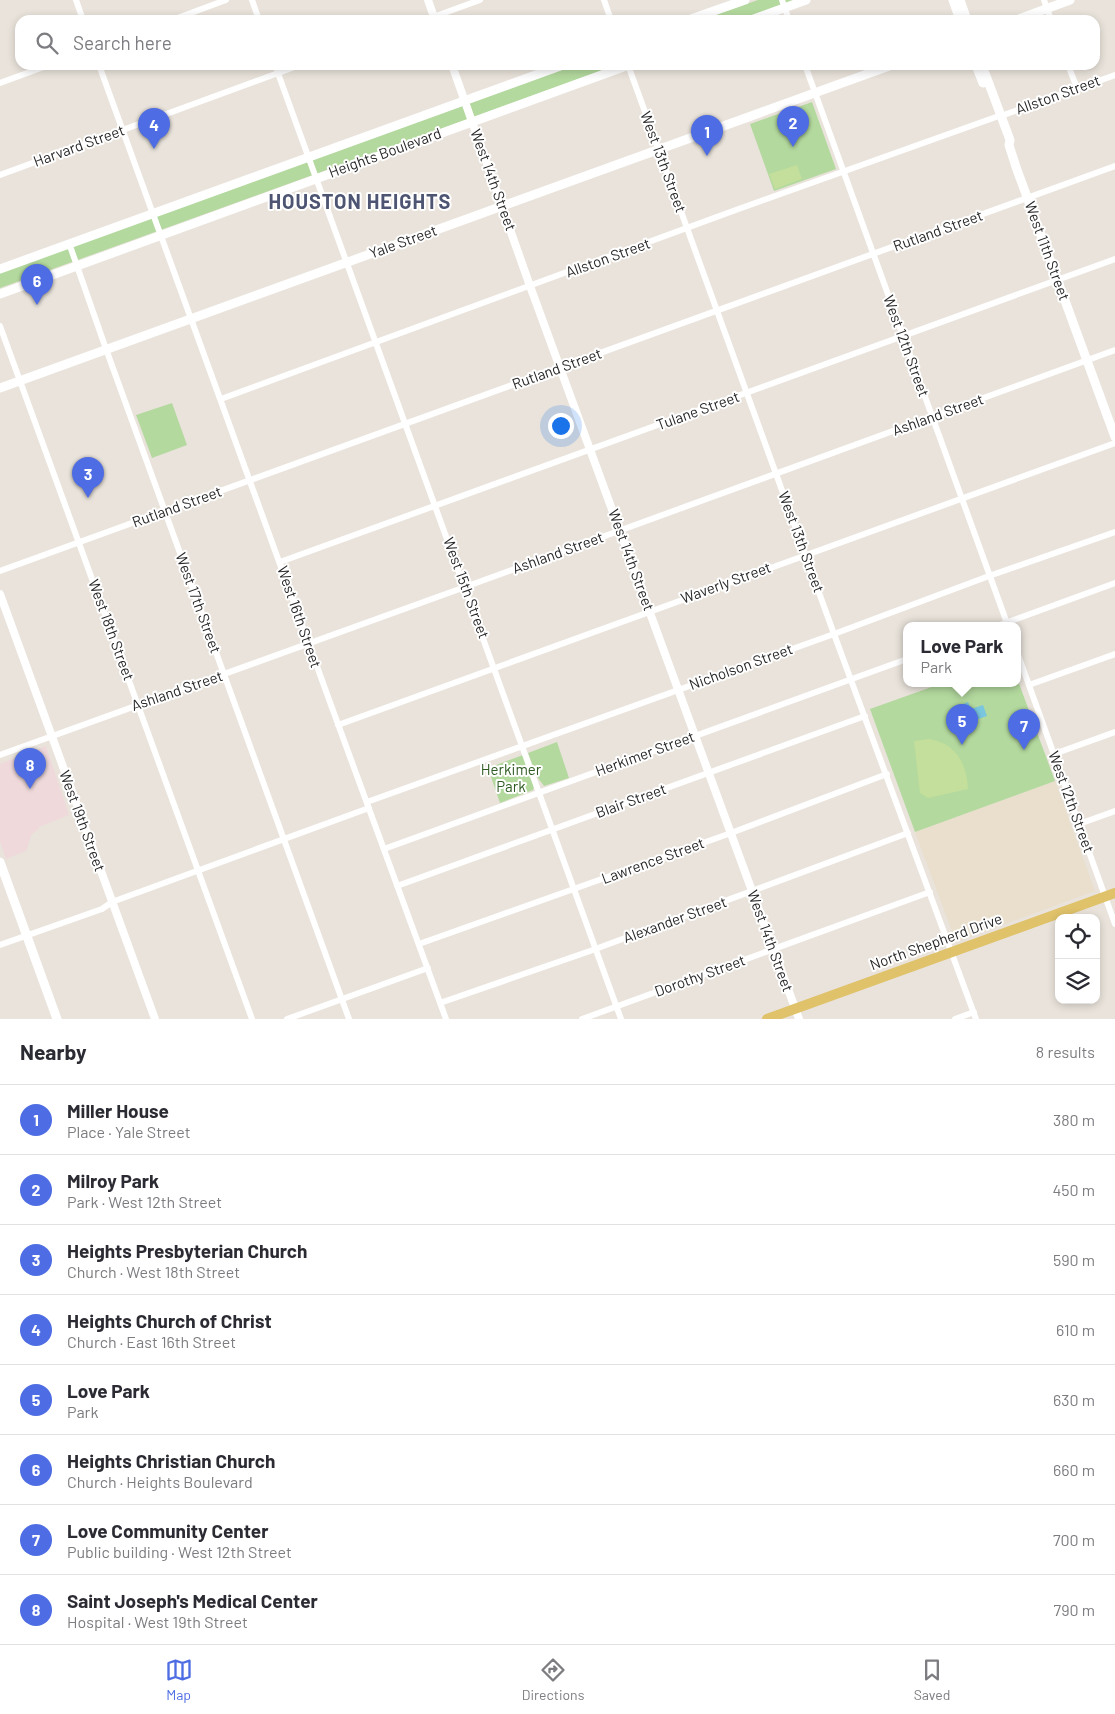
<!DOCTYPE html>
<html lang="en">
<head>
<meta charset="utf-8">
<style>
  body { margin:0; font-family:Barlow,sans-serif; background:#f2f2f3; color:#2b2b33 }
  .controls { position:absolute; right:15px; bottom:15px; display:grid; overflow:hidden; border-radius:10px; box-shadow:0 2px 8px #0003 }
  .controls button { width:45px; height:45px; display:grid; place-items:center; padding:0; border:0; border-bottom:1px solid #e1e1e2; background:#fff; color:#2b2b33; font:25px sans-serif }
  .you { position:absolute; left:560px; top:425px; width:18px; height:18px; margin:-12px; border:4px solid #fff; border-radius:50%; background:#1a73e8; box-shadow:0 0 0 8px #1a73e833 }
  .badge { display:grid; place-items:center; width:32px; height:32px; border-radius:50%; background:#4e6ce3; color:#fff; font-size:16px; font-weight:700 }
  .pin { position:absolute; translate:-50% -41px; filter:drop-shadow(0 1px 2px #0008) }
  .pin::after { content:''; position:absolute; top:26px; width:18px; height:15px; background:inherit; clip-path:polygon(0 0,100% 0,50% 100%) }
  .popup { position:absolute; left:903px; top:622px; width:118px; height:65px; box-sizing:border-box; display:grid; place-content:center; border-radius:10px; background:#fff; filter:drop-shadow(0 1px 4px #0005); font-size:16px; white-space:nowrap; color:#7c7c81 }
  .popup b { font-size:19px; color:#2b2b33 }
  .popup::after { content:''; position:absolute; left:50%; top:100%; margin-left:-10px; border:10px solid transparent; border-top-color:#fff }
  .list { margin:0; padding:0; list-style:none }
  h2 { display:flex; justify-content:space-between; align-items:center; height:65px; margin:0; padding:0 20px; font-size:21px }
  h2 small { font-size:16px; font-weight:400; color:#7c7c81 }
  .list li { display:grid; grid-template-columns:32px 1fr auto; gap:15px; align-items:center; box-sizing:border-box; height:70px; padding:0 20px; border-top:1px solid #e1e1e2 }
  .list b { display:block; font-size:19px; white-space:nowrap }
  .list p { margin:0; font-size:16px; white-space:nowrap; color:#7c7c81 }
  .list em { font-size:16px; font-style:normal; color:#7c7c81 }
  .icon { flex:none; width:28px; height:28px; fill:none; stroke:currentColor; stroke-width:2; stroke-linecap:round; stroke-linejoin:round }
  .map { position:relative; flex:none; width:1115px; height:1019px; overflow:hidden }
  .search { position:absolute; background:#fff; box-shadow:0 2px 8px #0003; left:15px; right:15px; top:15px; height:55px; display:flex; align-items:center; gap:12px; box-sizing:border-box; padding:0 18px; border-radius:15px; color:#7c7c81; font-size:19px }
  .sheet { height:625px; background:#fff }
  nav { display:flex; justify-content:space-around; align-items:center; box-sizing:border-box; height:70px; border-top:1px solid #e1e1e2; background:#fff; font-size:14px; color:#7c7c81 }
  nav a { display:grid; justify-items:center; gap:2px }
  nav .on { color:#4e6ce3 }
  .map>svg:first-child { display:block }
</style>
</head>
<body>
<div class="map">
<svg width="1115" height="1019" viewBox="0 0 1115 1019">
  <rect width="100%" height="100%" fill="#e9e3db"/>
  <!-- education -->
  <path fill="#e9dfcc" d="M1055 781 1095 891 956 942 915 832Z"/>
  <!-- medical -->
  <path fill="#efd9db" d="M46 746 69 815 39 827V829L32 834 26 851 6 859 0 842V764Z"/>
  <!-- green -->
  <path fill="#b3d99e" d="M758 0H798L743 20H701Z
    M575 65H617L0 288V273Z
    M812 102 836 169 774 191 750 124Z
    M172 403 187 445 152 458 136 415Z
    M1017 678 1055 781 915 832 870 709 940 684H1017Z
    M557 742 569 778 544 786 535 774 541 772 539 767 534 769 528 753Z
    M523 755 534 787 533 790 500 803 488 768Z"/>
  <!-- pitch -->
  <path fill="#c3df9b" d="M797 165 802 179 775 189 769 174Z
    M929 739C956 743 967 764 968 789L928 798 920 793 914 741Z"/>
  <!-- water -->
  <path fill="#7ac6df" d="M968 702 971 709 983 705 987 716 967 723 961 705Z"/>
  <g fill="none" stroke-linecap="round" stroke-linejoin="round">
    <!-- minor -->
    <path stroke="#fff" stroke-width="6" d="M76 0 83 20
      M252 0 259 20
      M604 0 611 20
      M782 0 789 20
      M1044 0 1051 20
      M172 20 226 0
      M425 20 480 0
      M99 65 331 705 446 1019
      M275 65 621 1019
      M628 65 834 634 976 1019
      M805 65 1008 626
      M1068 65 1077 88
      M0 83 49 65
      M1001 116 1115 75
      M0 175 300 65
      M69 243 106 349 349 1019
      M0 326 252 1019
      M221 399 733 211 996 117
      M280 562 1115 259
      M0 571 1115 166
      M997 626 1115 583
      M1017 652 1115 924
      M1029 685 1115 654
      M338 725 1115 443
      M1054 754 1115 732
      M0 755 465 587 1115 350
      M367 802 834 634 989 576 1115 532
      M1079 824 1115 811
      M384 849 907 659
      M397 886 865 716
      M419 944 731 833 887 774
      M0 945 102 909 112 902 369 808
      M440 1003 590 951 908 833
      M287 1019 428 968
      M582 1019 930 892
      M955 1019 974 1012"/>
    <!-- tertiary -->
    <path stroke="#fff" stroke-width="8" d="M428 0 435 20
      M452 65 530 286 799 1019
      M0 594 155 1019"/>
    <!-- secondary -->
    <path stroke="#fff" stroke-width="9" d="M953 0 960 20
      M960 0 967 20
      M688 20 745 0
      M751 20 806 0
      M1016 20 1070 0
      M976 65 983 83
      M982 65 1010 140 1009 145 1016 167 1115 437
      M0 269 563 65
      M0 294 629 65
      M0 388 892 65
      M0 862 57 1019"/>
    <!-- primary -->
    <path stroke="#dfc26a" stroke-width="10" d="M767 1019 1115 893"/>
  </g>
  <g text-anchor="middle" stroke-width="4" stroke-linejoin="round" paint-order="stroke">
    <!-- street labels -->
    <g font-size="15" fill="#282828" stroke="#fff">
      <text transform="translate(1058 95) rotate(-20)" y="5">Allston Street</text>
      <text transform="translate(79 146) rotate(-20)" y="5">Harvard Street</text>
      <text transform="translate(385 153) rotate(-20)" y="5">Heights Boulevard</text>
      <text transform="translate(663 162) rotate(70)" y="5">West 13th Street</text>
      <text transform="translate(493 180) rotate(70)" y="5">West 14th Street</text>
      <text transform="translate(938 231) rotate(-20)" y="5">Rutland Street</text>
      <text transform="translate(403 242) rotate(-20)" y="5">Yale Street</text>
      <text transform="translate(1047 251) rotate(70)" y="5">West 11th Street</text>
      <text transform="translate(608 258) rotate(-20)" y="5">Allston Street</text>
      <text transform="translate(906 346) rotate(70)" y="5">West 12th Street</text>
      <text transform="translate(557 369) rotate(-20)" y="5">Rutland Street</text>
      <text transform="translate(698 411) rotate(-20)" y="5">Tulane Street</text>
      <text transform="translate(938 415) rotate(-20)" y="5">Ashland Street</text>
      <text transform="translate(177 507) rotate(-20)" y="5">Rutland Street</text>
      <text transform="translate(801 542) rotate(70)" y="5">West 13th Street</text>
      <text transform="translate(558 553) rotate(-20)" y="5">Ashland Street</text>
      <text transform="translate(631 560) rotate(70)" y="5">West 14th Street</text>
      <text transform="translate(726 583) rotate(-20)" y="5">Waverly Street</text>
      <text transform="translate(466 588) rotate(70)" y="5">West 15th Street</text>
      <text transform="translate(198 603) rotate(70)" y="5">West 17th Street</text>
      <text transform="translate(299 617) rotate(71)" y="5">West 16th Street</text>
      <text transform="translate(111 630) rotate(70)" y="5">West 18th Street</text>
      <text transform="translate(741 667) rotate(-20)" y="5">Nicholson Street</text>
      <text transform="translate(177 691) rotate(-19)" y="5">Ashland Street</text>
      <text transform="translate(645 754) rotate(-20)" y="5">Herkimer Street</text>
      <text transform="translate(631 801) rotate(-20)" y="5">Blair Street</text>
      <text transform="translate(1071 802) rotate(70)" y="5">West 12th Street</text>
      <text transform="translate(82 821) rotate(70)" y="5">West 19th Street</text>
      <text transform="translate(653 861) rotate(-20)" y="5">Lawrence Street</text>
      <text transform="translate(675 920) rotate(-20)" y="5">Alexander Street</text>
      <text transform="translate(770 941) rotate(70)" y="5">West 14th Street</text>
      <text transform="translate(936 942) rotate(-20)" y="5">North Shepherd Drive</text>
      <text transform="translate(700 976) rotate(-20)" y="5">Dorothy Street</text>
    </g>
    <!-- park labels -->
    <g font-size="15" fill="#2f5b22" stroke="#fff">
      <text x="511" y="775">Herkimer<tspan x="511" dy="17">Park</tspan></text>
    </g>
    <!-- district labels -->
    <g font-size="20" font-weight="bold" letter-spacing="1" fill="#4e5573" stroke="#fff">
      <text x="360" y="209">HOUSTON HEIGHTS</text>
    </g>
  </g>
</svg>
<div class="controls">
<button><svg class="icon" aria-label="locate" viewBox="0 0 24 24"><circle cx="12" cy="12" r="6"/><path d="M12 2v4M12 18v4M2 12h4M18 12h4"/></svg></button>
<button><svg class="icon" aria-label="layers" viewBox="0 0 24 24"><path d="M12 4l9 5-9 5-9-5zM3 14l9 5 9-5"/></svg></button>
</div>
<div class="you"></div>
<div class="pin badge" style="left:707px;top:156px">1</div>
<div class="pin badge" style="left:793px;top:147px">2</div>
<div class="pin badge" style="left:88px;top:498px">3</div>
<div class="pin badge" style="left:154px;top:149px">4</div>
<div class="pin badge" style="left:962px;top:745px">5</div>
<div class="popup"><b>Love Park</b>Park</div>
<div class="pin badge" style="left:37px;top:305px">6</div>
<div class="pin badge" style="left:1024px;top:750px">7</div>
<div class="pin badge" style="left:30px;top:789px">8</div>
<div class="search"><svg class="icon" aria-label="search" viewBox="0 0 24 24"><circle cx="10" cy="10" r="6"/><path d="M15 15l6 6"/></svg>Search here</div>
</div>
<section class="sheet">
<h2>Nearby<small>8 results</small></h2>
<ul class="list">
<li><span class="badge">1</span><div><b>Miller House</b><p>Place · Yale Street</p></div><em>380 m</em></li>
<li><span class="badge">2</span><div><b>Milroy Park</b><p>Park · West 12th Street</p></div><em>450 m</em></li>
<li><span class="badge">3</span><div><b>Heights Presbyterian Church</b><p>Church · West 18th Street</p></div><em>590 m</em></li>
<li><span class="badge">4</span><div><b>Heights Church of Christ</b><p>Church · East 16th Street</p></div><em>610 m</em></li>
<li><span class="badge">5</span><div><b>Love Park</b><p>Park</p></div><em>630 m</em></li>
<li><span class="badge">6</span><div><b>Heights Christian Church</b><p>Church · Heights Boulevard</p></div><em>660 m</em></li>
<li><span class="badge">7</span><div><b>Love Community Center</b><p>Public building · West 12th Street</p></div><em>700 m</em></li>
<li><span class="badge">8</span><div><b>Saint Joseph's Medical Center</b><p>Hospital · West 19th Street</p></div><em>790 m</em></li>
</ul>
</section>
<nav>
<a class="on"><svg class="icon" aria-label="map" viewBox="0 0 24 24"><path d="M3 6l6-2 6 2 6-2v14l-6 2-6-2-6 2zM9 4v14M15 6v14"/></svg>Map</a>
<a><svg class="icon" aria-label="directions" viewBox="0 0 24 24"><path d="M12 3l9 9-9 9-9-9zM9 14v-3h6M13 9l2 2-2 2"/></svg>Directions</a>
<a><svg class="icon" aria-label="saved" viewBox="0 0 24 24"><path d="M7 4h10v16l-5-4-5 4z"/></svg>Saved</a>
</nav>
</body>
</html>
